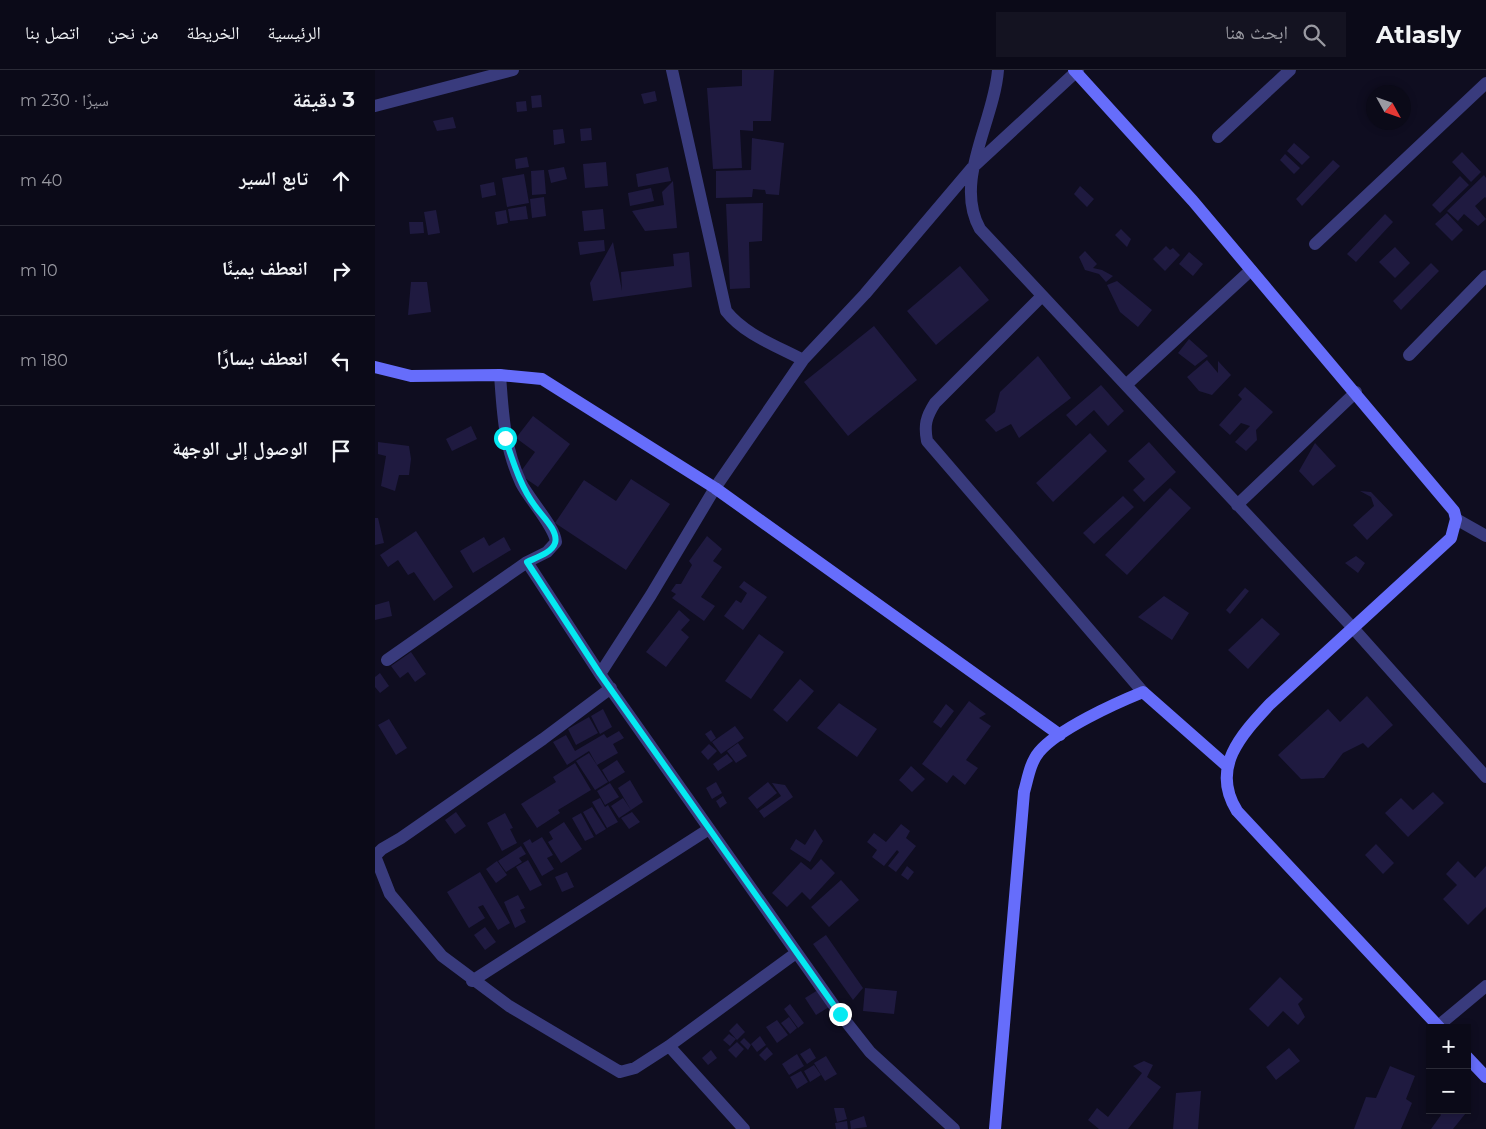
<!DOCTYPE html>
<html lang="ar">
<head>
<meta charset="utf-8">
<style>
  body { margin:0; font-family:Montserrat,"Noto Naskh Arabic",sans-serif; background:#141321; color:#f1f3f6; direction:rtl }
  .controls { position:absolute; right:15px; bottom:15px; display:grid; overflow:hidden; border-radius:0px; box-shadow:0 2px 8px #0003 }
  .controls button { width:45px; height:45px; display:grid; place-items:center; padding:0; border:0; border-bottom:1px solid #2b2b37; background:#0b0a18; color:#f1f3f6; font:25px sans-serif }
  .compass { position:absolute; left:991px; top:15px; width:45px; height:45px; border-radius:50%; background:#0b0a18; box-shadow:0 2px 8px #0003; rotate:130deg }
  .stop { position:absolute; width:15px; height:15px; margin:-11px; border:4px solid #06e9f1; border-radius:50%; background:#fff }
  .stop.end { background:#06e9f1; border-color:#fff; box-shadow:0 1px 5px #0008 }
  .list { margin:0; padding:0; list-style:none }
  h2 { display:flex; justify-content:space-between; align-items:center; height:65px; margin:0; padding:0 20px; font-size:21px }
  h2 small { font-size:16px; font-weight:400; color:#9a9aa2 }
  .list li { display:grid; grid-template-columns:32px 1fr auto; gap:15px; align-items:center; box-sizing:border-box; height:90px; padding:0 20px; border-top:1px solid #2b2b37 }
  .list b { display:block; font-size:19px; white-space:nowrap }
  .list em { font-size:16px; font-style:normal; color:#9a9aa2 }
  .icon { flex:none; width:28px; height:28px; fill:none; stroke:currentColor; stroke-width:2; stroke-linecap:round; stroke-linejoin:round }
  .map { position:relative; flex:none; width:1111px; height:1059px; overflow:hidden; direction:ltr }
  header { display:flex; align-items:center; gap:30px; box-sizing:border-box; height:70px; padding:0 25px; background:#0b0a18; border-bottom:1px solid #2b2b37 }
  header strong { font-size:24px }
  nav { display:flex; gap:28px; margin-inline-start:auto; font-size:18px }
  .search { width:350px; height:45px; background:#141321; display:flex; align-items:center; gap:12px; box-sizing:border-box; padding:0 18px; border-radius:0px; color:#9a9aa2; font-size:19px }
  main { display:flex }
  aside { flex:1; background:#0b0a18 }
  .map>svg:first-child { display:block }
</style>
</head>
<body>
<header>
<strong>Atlasly</strong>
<div class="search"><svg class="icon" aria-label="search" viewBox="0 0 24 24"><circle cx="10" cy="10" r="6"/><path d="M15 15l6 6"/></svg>ابحث هنا</div>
<nav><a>الرئيسية</a><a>الخريطة</a><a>من نحن</a><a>اتصل بنا</a></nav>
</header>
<main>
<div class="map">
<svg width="1111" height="1059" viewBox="0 0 1111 1059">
  <rect width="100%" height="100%" fill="#0f0d20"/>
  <!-- building -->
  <path fill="#1f1a40" d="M367 0H399L396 51H378V61L365 60 367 98 338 99 332 18 367 16Z
    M280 21 282 31 269 34 266 24Z
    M166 25 167 37 157 38 156 26Z
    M151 31 152 41 142 42 141 32Z
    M78 47 81 58 62 61 58 51Z
    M216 58 217 70 206 71 205 59Z
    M188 59 190 73 179 75 178 60Z
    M377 68 409 73 404 125 391 124 390 120 378 119 377 127 341 128V101L376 100Z
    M919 73 935 87 927 95 912 81Z
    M1087 82 1106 102 1096 112 1077 92Z
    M910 84 925 98 919 104 905 90Z
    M152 87 154 97 141 99 140 89Z
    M958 90 965 96 927 136 921 129Z
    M231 92 233 116 210 118 208 94Z
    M189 97 192 109 176 113 173 100Z
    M293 97 296 111 263 117 261 104Z
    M169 100 171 124 157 125 156 101Z
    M149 104 154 133 132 137 127 108Z
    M1109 105 1111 108V128L1110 127 1100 136 1111 149 1103 156 1089 144 1083 151 1072 141Z
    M1085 106 1094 115 1065 143 1057 135Z
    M298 111 302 158 270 161 257 141 289 135 287 122Z
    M119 112 121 125 107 128 105 115Z
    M705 116 719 129 712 137 699 124Z
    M276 118 279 131 255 136 253 123Z
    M169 127 171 146 157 148 155 129Z
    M388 133 387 171 374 172 375 218 355 219 351 134Z
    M151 136 153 149 135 151 133 139Z
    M228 139 230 159 209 161 207 141Z
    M61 140 65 163 53 165 49 142Z
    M131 140 133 153 122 155 120 142Z
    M1072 143 1088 160 1077 171 1060 154Z
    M1010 144 1018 152 981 192 972 184Z
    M34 152H48L49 163 35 164Z
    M746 159 756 169 752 177 740 165Z
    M229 170 230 181 205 185 203 172Z
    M238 172 247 221 246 202 299 196 298 184 314 182 317 217 218 231 215 213Z
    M791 176 795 180 798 178 805 185 790 201 778 189Z
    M1020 177 1035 193 1020 208 1004 192Z
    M710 181 722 194 718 198 727 200 738 206 731 212 724 204 710 200 704 187Z
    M814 182 828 194 818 206 804 194Z
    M1056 193 1064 201 1026 240 1018 231Z
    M585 196 614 230 561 275 532 241Z
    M742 211 777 240 763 257 745 242 732 215Z
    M36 212H52L56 242 33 245Z
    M499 256 542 310 473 366 429 312Z
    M814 269 833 286 820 296 803 283Z
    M663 286 696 328 644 368 636 354 621 362 610 350 620 342 625 322Z
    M832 290 843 303V291L856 305 837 325 824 321 812 307Z
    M726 315 749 341 733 356 719 340 701 356 691 345Z
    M870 317 898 342 881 360 882 370 871 381 860 372 875 356 866 353 855 365 844 355 867 329 863 325Z
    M158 346 195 374 163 417 144 404 160 382 141 368Z
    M96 356 102 369 77 381 71 369Z
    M715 363 732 381 678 432 661 413Z
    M3 372 34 376 36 389 34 405H24L20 421 6 416 11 386 3 384Z
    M774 372 801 402 769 432 758 420 770 409 753 391Z
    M940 373 961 396 938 416 924 401Z
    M256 409 295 434 251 500 180 453 209 410 241 431Z
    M795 418 816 438 752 505 730 485Z
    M985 421 996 422 1018 445 992 470 978 455 999 436 996 427Z
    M748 426 759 437 719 474 708 463Z
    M0 448H3L9 473 0 475Z
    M41 461 78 517 59 531 39 502 33 505 23 490 13 497 5 485Z
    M332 466 347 479 338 491 347 497 326 527 340 536 329 551 297 528 301 524 296 521 301 514H306L317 495 314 491Z
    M109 467 114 476 129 467 136 480 98 503 85 481Z
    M981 486 990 493 983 503 970 493Z
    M369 511 392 527 368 560 349 546 361 530 366 533 372 523 364 517Z
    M870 518 874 521 855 544 851 540Z
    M789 526 814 543 797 570 763 547Z
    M14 531 17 546 0 550V535Z
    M304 540 315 550 306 560 314 567 291 597 271 582Z
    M887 548 905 564 873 599 853 580Z
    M384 564 409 582 376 629 350 611Z
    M36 582 51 604 40 612 33 602 25 608 16 596Z
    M5 603 14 616 5 623 0 617V607Z
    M425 609 439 621 412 652 398 640Z
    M992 626 1018 655 993 678 988 673 968 683 949 708 926 709 903 685 953 639 965 652Z
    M594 631 611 644 604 648 616 656 591 690 603 698 590 715 578 705 572 713 547 694Z
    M464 633 502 659 482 687 442 658Z
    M571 634 579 641 566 658 558 652Z
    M228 639 237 657 225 664 216 646Z
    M214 647 223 663 201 675 193 659Z
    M14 649 32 678 21 685 3 655Z
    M360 656 369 668 346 684 337 672Z
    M336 660 341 668 336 672 330 664Z
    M244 661 249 668 238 674 243 683 222 695 214 681 192 695 178 672 191 665 200 681 229 664 232 668Z
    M363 673 372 686 361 693 352 681Z
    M334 674 342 681 333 690 326 682Z
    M214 683 233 712 220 720 201 691Z
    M352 684 358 691 343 701 338 694Z
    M242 690 250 702 234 712 227 700Z
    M200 693 216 720 183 740 185 743 162 758 146 734 181 712 178 707Z
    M536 696 550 709 537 722 524 710Z
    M255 710 268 732 256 740 243 718Z
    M341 712 347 723 337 729 331 718Z
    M393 712 402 723 382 739 373 728Z
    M235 713 244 727 230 735 222 721Z
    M397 713 410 715 418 727 389 748 384 741 406 726Z
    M1058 722 1069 733 1033 767 1010 743 1026 728 1038 740Z
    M348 726 352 733 345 738 341 731Z
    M225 728 230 737 233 735 243 752 232 758 217 732Z
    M248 728 256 740 244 748 236 736Z
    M217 737 231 759 221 765 208 742Z
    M81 742 91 756 80 764 70 750Z
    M257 742 265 752 254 759 246 748Z
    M130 743 138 758 135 759 142 773 127 781 112 753Z
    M206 743 219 767 210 771 197 748Z
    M189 752 207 779 186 793 173 772 178 769 174 762Z
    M526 754 535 761 531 768 541 776 521 802 513 796 524 782 522 780 509 796 497 787 502 780 492 772 499 763 511 772Z
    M440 759 448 771 435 792 415 779 421 769 430 775Z
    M167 767 178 785 172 788 179 799 167 806 148 773 155 769 157 773Z
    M1001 774 1019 793 1008 804 990 785Z
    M146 776 151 784 144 788 147 792 131 802 123 791Z
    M446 789 460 803 435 830 427 822 412 837 397 823 426 792 436 800Z
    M153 790 167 815 155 821 141 797Z
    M122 791 132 805 121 813 111 799Z
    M1083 791 1100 808 1111 796V837L1093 855 1068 829 1082 815 1071 804Z
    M532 796 539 802 533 810 526 805Z
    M105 802 135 853 123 860 108 835 103 837 110 848 94 858 72 822Z
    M192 802 199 817 187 822 180 807Z
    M466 810 484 830 454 857 436 837Z
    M143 825 150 838 145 840 151 852 140 858 129 832Z
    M110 857 121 872 110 880 99 865Z
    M451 865 488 918 478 930 438 874Z
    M905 907 928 929 923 934 930 947 923 955 908 941 893 957 874 939Z
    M490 918 522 921 519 944 488 941Z
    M443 920 454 937 441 945 430 928Z
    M415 934 429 953 423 958 409 939Z
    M414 947 422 958 415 964 406 953Z
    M402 950 413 965 402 973 391 957Z
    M362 953 370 962 362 970 354 961Z
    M354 964 361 969 355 976 348 970Z
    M385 966 391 975 382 982 376 974Z
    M369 968 376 975 373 980 365 972Z
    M362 972 369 979 361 988 353 980Z
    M392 977 398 984 390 991 384 985Z
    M435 978 441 988 432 994 425 984Z
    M914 978 925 991 901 1010 891 997Z
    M336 980 342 988 333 995 327 988Z
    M422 984 429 996 414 1005 407 994Z
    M451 986 462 1004 450 1011 439 993Z
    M769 991 778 995 772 1007 786 1017 753 1059H724L713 1050 722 1038 733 1047 767 1003 758 996Z
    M439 995 446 1005 435 1012 429 1001Z
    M1015 996 1040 1006 1031 1029 1037 1033 1026 1059H979L991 1027 1001 1028Z
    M426 1001 433 1012 422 1019 415 1007Z
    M826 1021 823 1059H798L801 1023Z
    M1092 1034 1095 1038 1078 1059H1056L1066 1045 1062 1040H1092Z
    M459 1038H469L472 1049 462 1052Z
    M489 1046 492 1057 476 1059 475 1051Z
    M472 1051 473 1059H461L460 1053Z"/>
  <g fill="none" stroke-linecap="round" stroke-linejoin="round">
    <!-- street -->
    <path stroke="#393b7d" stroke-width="12" d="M297 0 351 241C370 265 402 276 428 290
      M623 0C619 52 578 111 605 159L978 558 1111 707
      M0 36 138 0
      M843 67 915 0
      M940 174 1111 13
      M667 226 560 333C551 347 549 355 552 371L768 622
      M1034 285 1111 206
      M751 315 876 200
      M862 435 981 322
      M1081 449 1111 466
      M152 492 225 604 465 944 495 982 579 1059
      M12 590 152 492 172 482 181 472C180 457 154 429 146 413 129 376 128 345 125 305
      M225 604 276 525 340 418 428 290 490 224 597 98 703 0
      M236 618 168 669 26 768 7 779 0 786 15 824 67 886 134 936 245 1002 260 998 294 976 421 883
      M97 911 334 759
      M1063 956 1111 916
      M294 976 369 1059"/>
    <!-- secondary -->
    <path stroke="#666dfb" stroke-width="12" d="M699 0 818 131 1079 441 1081 449 1076 468 895 634C866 665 835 698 862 741L1065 958
      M0 297 36 306 125 305 167 309 340 418 685 665
      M1092 987 1111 1007
      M620 1059 649 722C653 708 655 693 664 682 683 659 741 633 768 622L852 696"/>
  </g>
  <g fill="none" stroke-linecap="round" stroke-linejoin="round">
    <!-- route -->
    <path stroke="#06e9f1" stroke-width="6" d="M130 368C138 391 145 416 160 436 166 445 184 461 180 473 177 483 160 488 152 492L225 604 465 944"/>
  </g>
</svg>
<div class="controls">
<button>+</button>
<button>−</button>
</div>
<svg class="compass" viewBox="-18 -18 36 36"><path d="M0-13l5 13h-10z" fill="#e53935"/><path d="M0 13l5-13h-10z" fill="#9a9aa2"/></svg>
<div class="stop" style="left:130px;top:368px"></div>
<div class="stop end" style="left:465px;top:944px"></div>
</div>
<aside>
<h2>3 دقيقة<small>سيرًا · 230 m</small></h2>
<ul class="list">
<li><svg class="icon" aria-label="ahead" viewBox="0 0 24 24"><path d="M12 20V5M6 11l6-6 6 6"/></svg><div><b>تابع السير</b></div><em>40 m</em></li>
<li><svg class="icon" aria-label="right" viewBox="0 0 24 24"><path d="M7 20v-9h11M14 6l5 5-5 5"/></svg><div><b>انعطف يمينًا</b></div><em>10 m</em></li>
<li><svg class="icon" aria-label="left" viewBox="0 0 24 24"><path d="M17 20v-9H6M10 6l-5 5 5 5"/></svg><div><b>انعطف يسارًا</b></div><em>180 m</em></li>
<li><svg class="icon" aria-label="arrive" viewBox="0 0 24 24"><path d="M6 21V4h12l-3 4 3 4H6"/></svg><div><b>الوصول إلى الوجهة</b></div></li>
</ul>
</aside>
</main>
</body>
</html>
